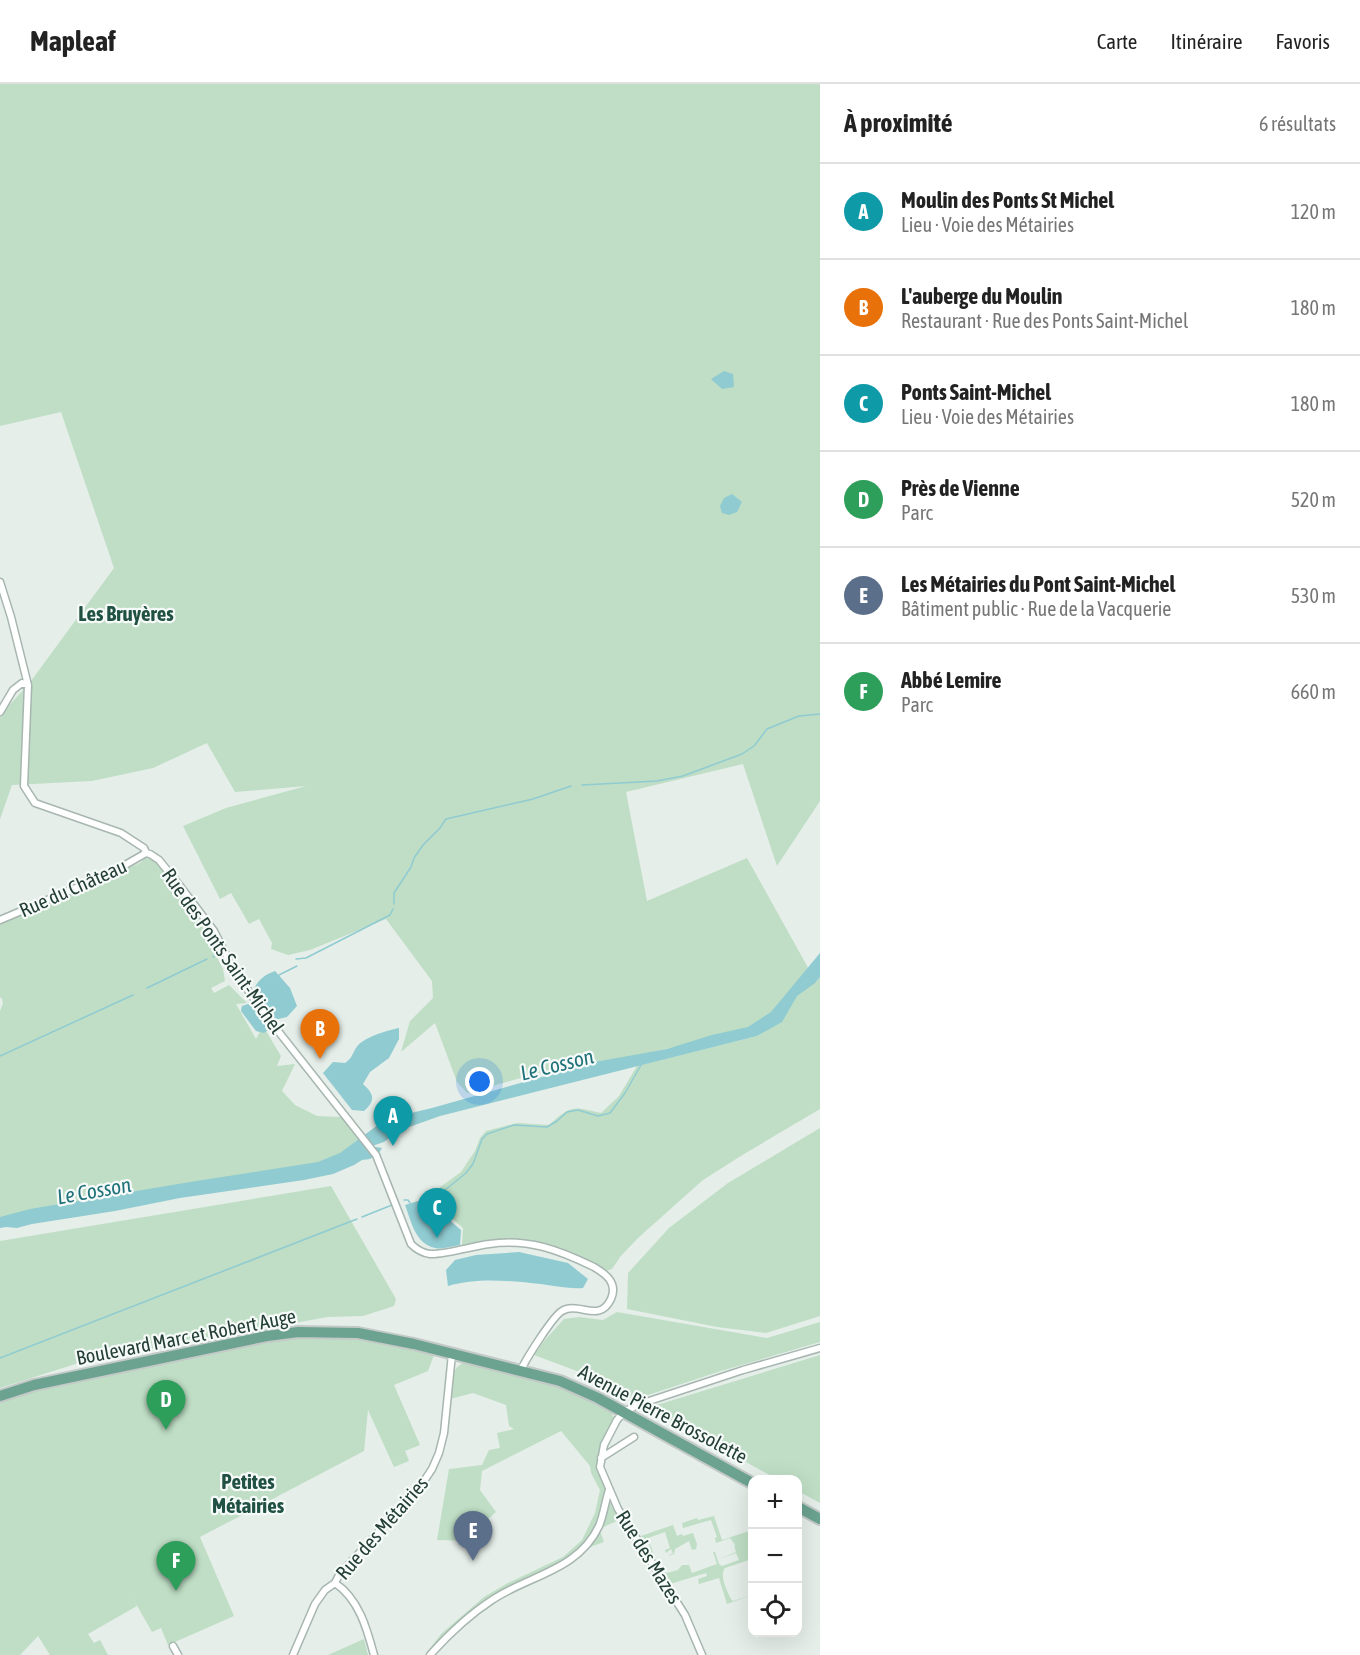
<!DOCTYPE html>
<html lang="fr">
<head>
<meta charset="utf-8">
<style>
  body { margin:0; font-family:"Asap Condensed",sans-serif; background:#f2f2f2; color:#222 }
  .controls { position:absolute; right:18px; bottom:18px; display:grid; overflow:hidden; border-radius:12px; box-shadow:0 6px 24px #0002 }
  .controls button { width:54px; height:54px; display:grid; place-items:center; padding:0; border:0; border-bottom:2px solid #e0e0e0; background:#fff; color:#222; font:30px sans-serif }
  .you { position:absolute; left:480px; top:998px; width:21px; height:21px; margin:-15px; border:4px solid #fff; border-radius:50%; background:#1a73e8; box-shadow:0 0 0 9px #1a73e833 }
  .badge { display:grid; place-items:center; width:39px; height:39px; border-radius:50%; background:#7e4a3f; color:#fff; font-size:20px; font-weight:700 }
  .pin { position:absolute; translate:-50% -50px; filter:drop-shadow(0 2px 3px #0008) }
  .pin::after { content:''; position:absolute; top:32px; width:21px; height:18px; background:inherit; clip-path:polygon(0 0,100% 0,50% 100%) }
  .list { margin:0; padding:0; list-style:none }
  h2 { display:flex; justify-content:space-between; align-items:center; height:78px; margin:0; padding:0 24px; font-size:26px }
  h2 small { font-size:20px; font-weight:400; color:#767676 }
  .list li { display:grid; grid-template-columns:39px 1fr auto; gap:18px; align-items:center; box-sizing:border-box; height:96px; padding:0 24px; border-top:2px solid #e0e0e0 }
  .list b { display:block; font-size:22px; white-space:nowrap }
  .list p { margin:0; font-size:20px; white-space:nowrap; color:#767676 }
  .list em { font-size:20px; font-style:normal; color:#767676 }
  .icon { flex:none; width:33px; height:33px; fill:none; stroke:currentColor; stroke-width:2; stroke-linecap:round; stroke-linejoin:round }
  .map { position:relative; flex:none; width:820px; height:1571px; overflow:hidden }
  header { display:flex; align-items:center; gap:36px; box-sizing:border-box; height:84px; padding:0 30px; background:#fff; border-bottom:2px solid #e0e0e0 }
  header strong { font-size:28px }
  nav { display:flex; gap:33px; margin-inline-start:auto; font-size:21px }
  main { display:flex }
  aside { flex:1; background:#fff }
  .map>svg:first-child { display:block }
</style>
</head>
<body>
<header>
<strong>Mapleaf</strong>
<nav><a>Carte</a><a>Itinéraire</a><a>Favoris</a></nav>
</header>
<main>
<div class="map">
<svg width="820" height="1571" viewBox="0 0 820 1571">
  <rect width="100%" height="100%" fill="#e5eee9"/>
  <!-- green -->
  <path fill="#bfdec5" d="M0 0H820V717L777 782 743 680 626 708 647 817 747 774 816 898 820 893V1025L744 1070 703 1096 638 1154 620 1173 612 1185 606 1187C590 1179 572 1167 555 1162 525 1153 492 1158 462 1162L463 1144C449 1132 443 1125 435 1107L461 1088 475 1067 480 1054 486 1047 517 1039 549 1041C571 1021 572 1022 601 1029L619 1012 637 982 757 952 772 943 570 985 567 981 467 1009 457 998 435 939 401 968 410 937 433 914 432 897 386 835 310 866 288 871 271 865 272 859 259 835 249 840 231 809 220 815 183 742 226 724 306 702 235 708 207 659 153 684 92 697 12 701 0 735V631L28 601 114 484 61 328 0 342Z
    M145 774 152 775 160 781 204 840 219 866 216 871 223 885 225 897 211 904 214 909 229 901 247 919 236 920 256 955 263 942 281 972 277 982 295 980 282 1007 295 1021 317 1032 341 1033 361 1055 325 1080 0 1134V927L3 919 2 915 0 913V839L140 779Z
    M820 1044V1232L766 1249 717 1243 627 1225 628 1189 669 1144 728 1099Z
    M331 1102 396 1215 394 1222 363 1232 328 1233 91 1275 0 1304V1157Z
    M617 1228 767 1254 820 1238V1258L721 1287 633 1316 582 1289 534 1271 544 1257 564 1235 579 1233 603 1236Z
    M325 1251 361 1255 434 1271 428 1287 394 1301 420 1361 405 1367 409 1377 394 1383 368 1326 364 1367 200 1453 234 1532 168 1561 161 1544 152 1548 131 1511 137 1522 88 1550 94 1559 100 1556 108 1571H50L38 1552 20 1571H0V1318L44 1304 260 1257 296 1252Z
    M820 1271V1419L798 1407V1396L777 1395 647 1324Z
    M466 1278C493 1285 606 1307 614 1334L602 1358 598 1376 597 1385 605 1404V1411L603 1423 594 1448 573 1473 504 1508 428 1571H425L441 1550 484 1513 506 1500 563 1473 582 1456 595 1429 600 1406 591 1389 590 1382 561 1347 482 1387 480 1406 496 1428 479 1443 470 1457 437 1456 449 1385 482 1381 489 1366 500 1364 497 1349 514 1345 509 1342 506 1321 473 1309 450 1315C452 1300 449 1283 466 1278Z
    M608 1415 619 1436 601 1444 600 1447 604 1458 590 1463 573 1479 554 1490 503 1514 480 1530 454 1551 435 1571H432L444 1558 484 1524 586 1464Z
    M714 1432 722 1456 752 1446V1475L725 1484C719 1492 727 1506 731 1515L733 1517 752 1511 727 1520 719 1494 699 1500 698 1495 707 1492 706 1489 670 1500 662 1487 667 1489 678 1486 682 1481H689L692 1489 717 1480 713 1468H715L719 1480 722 1482 739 1476 736 1469 719 1475 736 1468 734 1461 736 1462 730 1454 716 1459 715 1454 717 1453 711 1436 683 1444 682 1439 697 1434 698 1436Z
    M673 1441 677 1452 682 1450 683 1452 693 1449 697 1460 696 1465 692 1466 689 1457 675 1465 674 1470 668 1472 673 1469 671 1465 666 1469 665 1466 670 1464 665 1448 648 1454 656 1477 647 1464 650 1463 649 1458 644 1459 641 1452Z
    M364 1555 368 1571H328Z"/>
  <!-- water -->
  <path fill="#8fcbd1" d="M724 287 733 290 734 303 722 305 711 295Z
    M732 410 742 418 737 428 729 431 722 429 720 422 724 414Z
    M820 869V893L815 899 797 912 782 938 757 952 440 1032 398 1047 384 1058 372 1062 370 1067 376 1063 382 1064 379 1069 370 1075 362 1076 354 1081 333 1090 304 1096 180 1114 115 1127 32 1140 17 1144 6 1143 0 1144V1133L30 1125 190 1098 318 1078 340 1069 386 1035 432 1024 595 978 667 965 712 951 748 943 771 928Z
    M275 887 290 904 297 922 287 933 274 936 253 907C258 896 264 891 275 887Z
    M248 920C257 925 265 936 270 945L264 949 256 947 241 927 242 922Z
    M399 944V955L389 974 370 988 363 1000C374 1010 376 1016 364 1027L352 1026 323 989 333 978 345 979C353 973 351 972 356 964 363 953 386 947 399 944Z
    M431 1113 439 1127 461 1146 460 1161C452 1162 442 1166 435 1164 415 1160 411 1136 405 1121Z
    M519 1168 568 1179 588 1195 583 1204C569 1205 556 1202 541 1200 511 1197 478 1193 448 1202L446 1186 455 1176 476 1171Z"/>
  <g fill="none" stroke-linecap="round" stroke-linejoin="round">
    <!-- stream -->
    <path stroke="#8fcbd1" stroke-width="1.5" d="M582 701 657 697 683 692 742 670 754 662 767 645 799 632 820 630
      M394 820V809L411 783 414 774 423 761 440 744 446 735 533 715 571 702
      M213 873 215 872
      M296 875 306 874 390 831 393 825
      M279 891 297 882
      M147 904 207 875
      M0 972 133 911
      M431 1115 445 1106 466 1089 473 1080 482 1055 487 1050 514 1041 547 1043 557 1037 567 1028 578 1026 598 1032 610 1029 625 1009 641 981
      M404 1116H408L410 1119
      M362 1133 392 1121
      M0 1274 357 1135"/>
    <defs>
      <path id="minor" d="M0 498 11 533 28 601 24 702 35 719 121 749 144 764 146 769
        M0 628 13 606 22 599 28 601
        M146 769 150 770 159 776 180 802 214 847 234 886 263 928 376 1071 411 1160C416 1165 422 1169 430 1170 444 1171 473 1162 489 1160 528 1154 559 1166 594 1183 606 1190 618 1199 611 1215 599 1240 579 1217 562 1227 553 1232 526 1275 521 1286
        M0 836 111 789 146 769
        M601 1374 634 1353
        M335 1499C359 1515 367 1545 374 1571
        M173 1562 178 1571
        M293 1571 315 1520 325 1506 335 1499 339 1491 420 1403 432 1385 439 1369 444 1349 452 1270
        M430 1571C448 1551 469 1531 492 1516 529 1491 578 1487 599 1442 604 1430 605 1418 609 1406
        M702 1571 685 1531 618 1425 600 1383 604 1361 617 1336 624 1328 637 1321 743 1286 820 1264"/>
      <path id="primary" d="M0 1312 34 1301 267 1252 298 1248 358 1249 414 1260 560 1297 598 1314 752 1399
        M798 1423 820 1435"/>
    </defs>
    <!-- minor casing -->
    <use href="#minor" stroke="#a7b6b0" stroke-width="9"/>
    <!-- primary casing -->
    <use href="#primary" stroke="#c2c9c7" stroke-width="14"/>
    <!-- minor -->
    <use href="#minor" stroke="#fff" stroke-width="6"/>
    <!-- primary -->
    <use href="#primary" stroke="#6ba290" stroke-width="10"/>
  </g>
  <g text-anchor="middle" stroke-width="4.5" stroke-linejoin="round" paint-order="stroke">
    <!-- street labels -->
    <g font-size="20" fill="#243f36" stroke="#f6faf8">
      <text transform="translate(73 804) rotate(-24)" y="7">Rue du Château</text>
      <text transform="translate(223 867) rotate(55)" y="7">Rue des Ponts Saint-Michel</text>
      <text transform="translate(186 1253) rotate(-11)" y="7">Boulevard Marc et Robert Auge</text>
      <text transform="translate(663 1330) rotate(28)" y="7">Avenue Pierre Brossolette</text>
      <text transform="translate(382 1444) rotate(-49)" y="7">Rue des Métairies</text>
      <text transform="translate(649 1473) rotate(58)" y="7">Rue des Mazes</text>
    </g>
    <!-- neighbourhood labels -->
    <g font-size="21" font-weight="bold" fill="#205142" stroke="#f6faf8">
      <text x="126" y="537">Les Bruyères</text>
      <text x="248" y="1405">Petites<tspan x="248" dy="24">Métairies</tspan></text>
    </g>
    <!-- water labels -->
    <g font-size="21" font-style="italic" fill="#1f717a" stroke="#f6faf8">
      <text transform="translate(557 981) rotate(-14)" y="7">Le Cosson</text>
      <text transform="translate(94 1107) rotate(-10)" y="7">Le Cosson</text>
    </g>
  </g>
</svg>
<div class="controls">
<button>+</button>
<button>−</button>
<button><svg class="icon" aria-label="locate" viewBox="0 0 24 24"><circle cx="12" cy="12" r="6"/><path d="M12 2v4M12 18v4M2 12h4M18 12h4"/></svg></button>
</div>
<div class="you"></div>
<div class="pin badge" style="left:393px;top:1062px;background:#0f9aa8">A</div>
<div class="pin badge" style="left:320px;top:975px;background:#e8710a">B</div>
<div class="pin badge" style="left:437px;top:1154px;background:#0f9aa8">C</div>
<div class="pin badge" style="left:166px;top:1346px;background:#2e9e5b">D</div>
<div class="pin badge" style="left:473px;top:1477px;background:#5c6f8a">E</div>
<div class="pin badge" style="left:176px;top:1507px;background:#2e9e5b">F</div>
</div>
<aside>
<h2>À proximité<small>6 résultats</small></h2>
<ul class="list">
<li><span class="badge" style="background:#0f9aa8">A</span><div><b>Moulin des Ponts St Michel</b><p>Lieu · Voie des Métairies</p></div><em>120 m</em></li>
<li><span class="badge" style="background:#e8710a">B</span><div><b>L'auberge du Moulin</b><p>Restaurant · Rue des Ponts Saint-Michel</p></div><em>180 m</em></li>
<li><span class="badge" style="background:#0f9aa8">C</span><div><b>Ponts Saint-Michel</b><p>Lieu · Voie des Métairies</p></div><em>180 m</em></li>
<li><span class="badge" style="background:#2e9e5b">D</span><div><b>Près de Vienne</b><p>Parc</p></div><em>520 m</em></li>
<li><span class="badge" style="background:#5c6f8a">E</span><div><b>Les Métairies du Pont Saint-Michel</b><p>Bâtiment public · Rue de la Vacquerie</p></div><em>530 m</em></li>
<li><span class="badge" style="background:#2e9e5b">F</span><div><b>Abbé Lemire</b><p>Parc</p></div><em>660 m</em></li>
</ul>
</aside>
</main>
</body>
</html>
